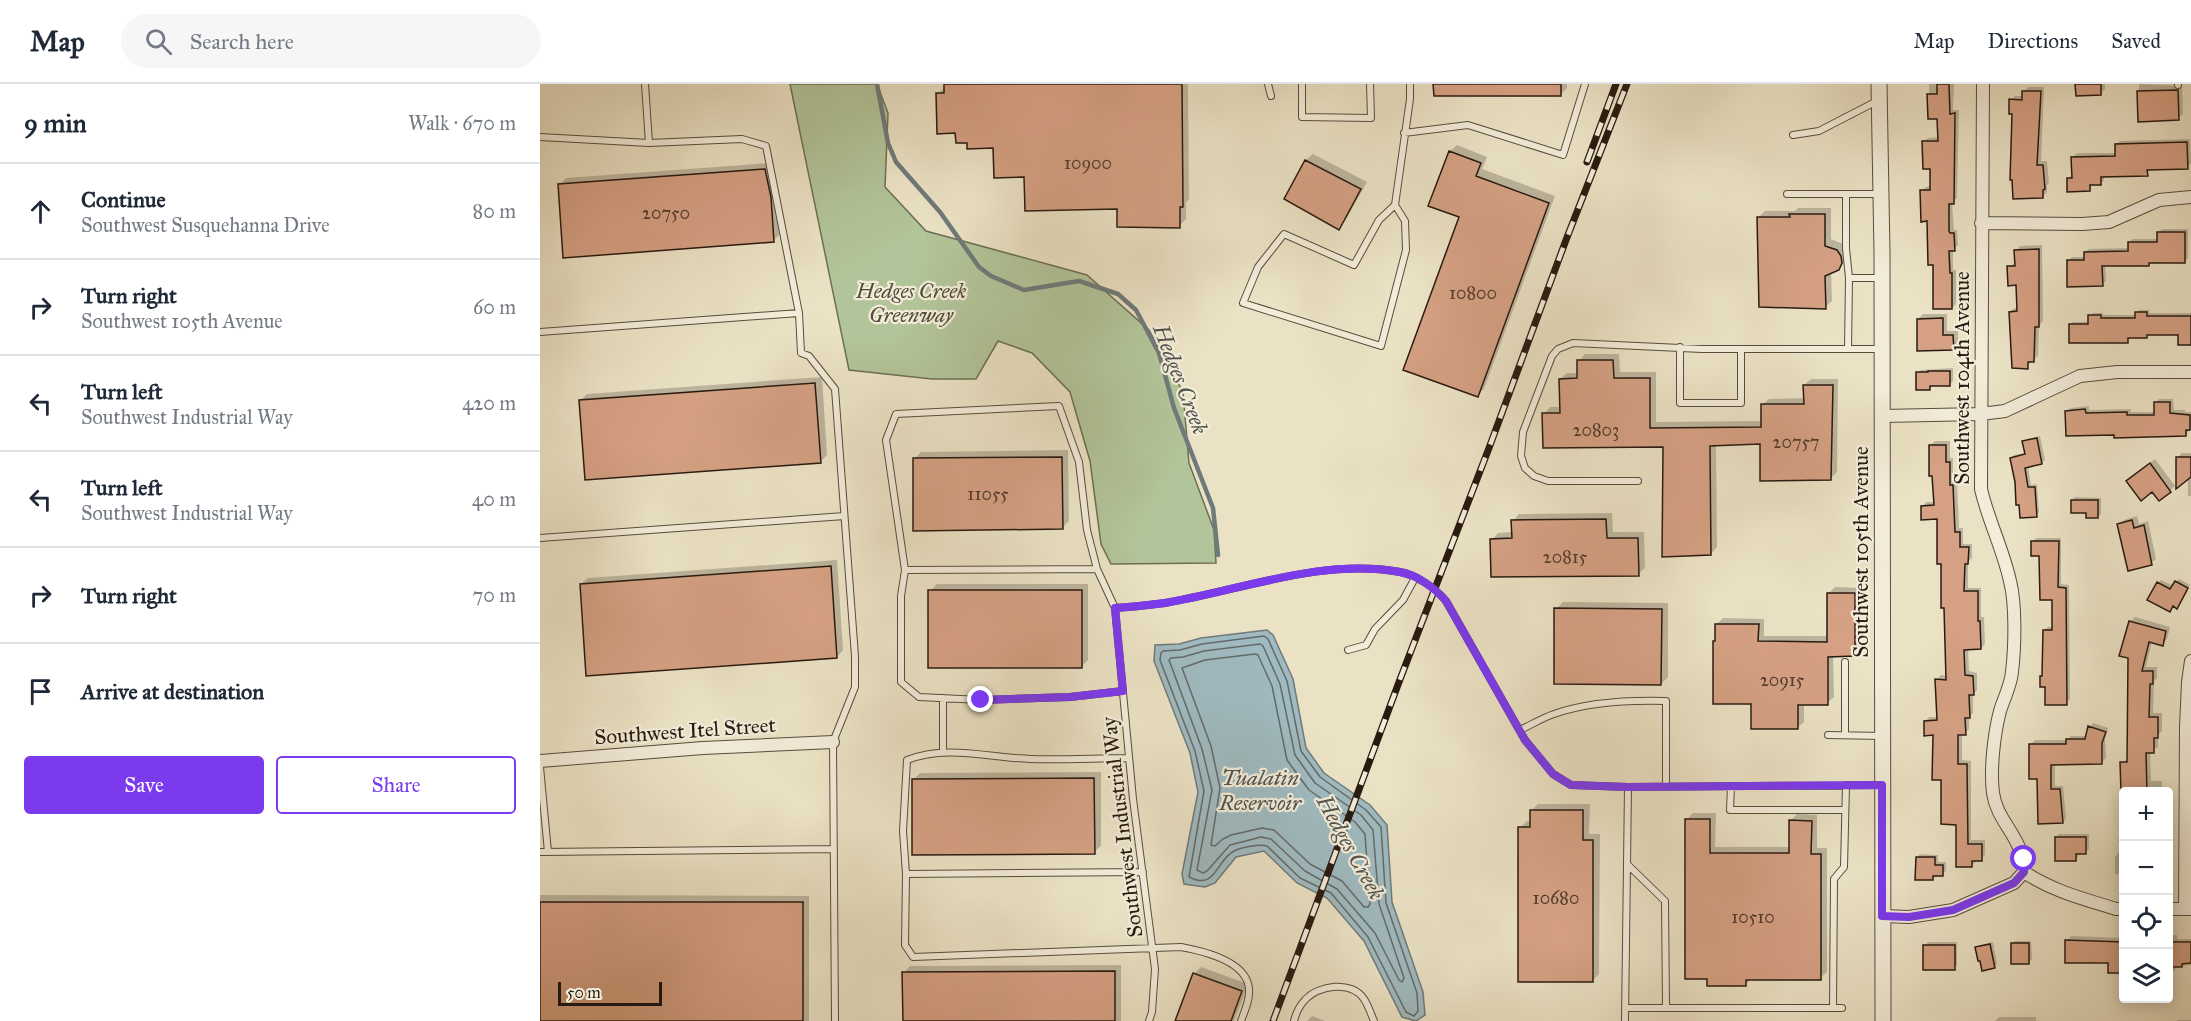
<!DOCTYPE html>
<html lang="en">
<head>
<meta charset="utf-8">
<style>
  body { margin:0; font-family:"IM FELL Great Primer",serif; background:#f6f6f7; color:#1f2937 }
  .controls { position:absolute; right:18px; bottom:18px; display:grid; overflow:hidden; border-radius:6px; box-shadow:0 3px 15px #0003 }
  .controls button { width:54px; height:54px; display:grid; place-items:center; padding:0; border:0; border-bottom:2px solid #e0e1e3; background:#fff; color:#1f2937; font:30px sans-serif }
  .scale { position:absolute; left:18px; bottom:15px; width:104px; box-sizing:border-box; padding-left:6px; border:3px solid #281a10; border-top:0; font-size:16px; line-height:21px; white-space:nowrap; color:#281a10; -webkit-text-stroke:4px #f2ecd9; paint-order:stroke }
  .stop { position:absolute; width:18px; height:18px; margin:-14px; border:4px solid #7c3aed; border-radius:50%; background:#fff }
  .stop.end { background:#7c3aed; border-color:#fff; box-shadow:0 2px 6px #0008 }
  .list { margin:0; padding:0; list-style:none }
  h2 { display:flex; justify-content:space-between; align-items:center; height:78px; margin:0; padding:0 24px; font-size:26px }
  h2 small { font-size:20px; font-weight:400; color:#747a83 }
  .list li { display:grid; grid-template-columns:39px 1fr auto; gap:18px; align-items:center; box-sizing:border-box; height:96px; padding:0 24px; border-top:2px solid #e0e1e3 }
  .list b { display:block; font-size:22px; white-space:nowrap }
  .list p { margin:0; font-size:20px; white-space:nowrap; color:#747a83 }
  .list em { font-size:20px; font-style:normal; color:#747a83 }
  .actions { display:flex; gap:12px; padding:18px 24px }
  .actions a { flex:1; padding:14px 0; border:2px solid #7c3aed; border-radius:6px; text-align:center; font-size:21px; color:#7c3aed }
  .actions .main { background:#7c3aed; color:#fff }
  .icon { flex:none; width:33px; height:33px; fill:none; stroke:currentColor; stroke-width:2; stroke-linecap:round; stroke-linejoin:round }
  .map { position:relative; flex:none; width:1651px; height:937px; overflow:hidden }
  header { display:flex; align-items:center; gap:36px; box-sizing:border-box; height:84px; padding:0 30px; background:#fff; border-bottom:2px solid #e0e1e3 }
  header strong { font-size:28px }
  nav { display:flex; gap:33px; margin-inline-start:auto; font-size:21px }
  .search { width:420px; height:54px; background:#f6f6f7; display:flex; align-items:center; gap:15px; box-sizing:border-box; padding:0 21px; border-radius:33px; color:#747a83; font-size:22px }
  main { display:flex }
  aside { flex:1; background:#fff }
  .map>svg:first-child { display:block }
</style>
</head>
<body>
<header>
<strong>Map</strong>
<div class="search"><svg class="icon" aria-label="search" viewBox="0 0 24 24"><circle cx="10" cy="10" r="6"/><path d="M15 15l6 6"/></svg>Search here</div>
<nav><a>Map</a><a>Directions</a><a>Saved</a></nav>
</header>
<main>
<aside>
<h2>9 min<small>Walk · 670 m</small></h2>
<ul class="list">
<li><svg class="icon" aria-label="ahead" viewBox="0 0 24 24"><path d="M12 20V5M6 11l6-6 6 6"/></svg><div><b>Continue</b><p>Southwest Susquehanna Drive</p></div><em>80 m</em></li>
<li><svg class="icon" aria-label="right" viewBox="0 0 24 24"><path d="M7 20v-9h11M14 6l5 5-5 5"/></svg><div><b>Turn right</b><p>Southwest 105th Avenue</p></div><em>60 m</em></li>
<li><svg class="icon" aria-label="left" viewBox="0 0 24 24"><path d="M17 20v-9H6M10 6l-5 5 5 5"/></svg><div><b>Turn left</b><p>Southwest Industrial Way</p></div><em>420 m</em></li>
<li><svg class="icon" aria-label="left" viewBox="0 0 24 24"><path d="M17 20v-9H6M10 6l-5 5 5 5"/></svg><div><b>Turn left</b><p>Southwest Industrial Way</p></div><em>40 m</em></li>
<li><svg class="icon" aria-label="right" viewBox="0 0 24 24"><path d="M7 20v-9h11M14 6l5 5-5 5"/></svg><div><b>Turn right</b></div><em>70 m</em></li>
<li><svg class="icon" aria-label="arrive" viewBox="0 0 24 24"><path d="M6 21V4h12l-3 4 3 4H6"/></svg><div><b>Arrive at destination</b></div></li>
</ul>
<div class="actions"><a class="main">Save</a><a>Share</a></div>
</aside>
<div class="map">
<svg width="1651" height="937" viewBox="0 0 1651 937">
  <rect width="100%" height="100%" fill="#ebe2c5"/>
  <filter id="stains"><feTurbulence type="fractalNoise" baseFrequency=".00333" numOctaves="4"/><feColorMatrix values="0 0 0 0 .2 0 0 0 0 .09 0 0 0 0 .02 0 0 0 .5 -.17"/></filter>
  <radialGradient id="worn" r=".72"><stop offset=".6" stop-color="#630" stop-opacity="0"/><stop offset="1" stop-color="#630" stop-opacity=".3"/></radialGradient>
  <!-- green -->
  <path fill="#b2c499" stroke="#6d6f54" stroke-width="1.5" d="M250 0H337L348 29 345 103 386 147 547 191 609 246 643 308 649 379 674 446 676 479 571 480 561 460 550 377 530 308 492 269 458 257 436 295H392L309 286Z"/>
  <!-- water -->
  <path fill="#9fbac0" stroke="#6f7a7a" stroke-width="1.5" d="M727 546 733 551 753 595 766 664 784 689 830 721 847 741 852 818 883 908 885 931 876 937 862 933 824 857 787 814 757 799 724 767 696 773 675 799 665 803 644 800 642 790 658 708 650 669 614 577 615 561 639 560 661 554Z"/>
  <!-- shadow -->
  <path fill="#0003" d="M406 0H648L649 115 646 118V135L639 142 486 91 454 63 417 47 397 10 406 3Z
    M895 0H1027V4L1020 11Z
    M1389 0H1414L1413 26H1419L1417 114 1412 119 1414 146H1417L1418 161 1413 165V186H1416V220L1412 224 1395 180 1382 107 1386 103 1391 102V83L1384 58 1388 54 1399 53 1398 34H1390Z
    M1537 0H1565V5L1560 10Z
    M1599 0 1642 2 1643 30 1638 34 1599 36Z
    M1488 3H1504L1501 77H1507L1509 99 1507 101V108L1502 113 1471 16 1475 12H1484V8Z
    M1650 55 1651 79 1647 83 1611 84 1607 90 1564 91V96L1560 100H1553L1549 106 1528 95 1532 91 1533 73 1537 69H1577L1576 60 1580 57Z
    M917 61 947 73 942 85 1015 112 944 305 937 311 921 132 910 67Z
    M773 70 827 98 805 137 799 144 746 115 766 76Z
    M232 79 237 106 240 150 233 157 19 101 26 94Z
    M1258 124H1291V155L1303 160 1305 178 1298 185 1291 188 1292 217 1285 223 1218 134 1225 127H1255Z
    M1622 145H1648V174L1644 178 1565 180 1566 197 1562 200 1528 177 1532 173H1545V168L1549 165 1589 164V159L1593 155H1618V149Z
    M1502 161 1503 237 1499 242 1498 272 1491 277 1487 283 1470 228 1475 224H1478L1477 200 1469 183 1476 178V167L1480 162Z
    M1599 226H1609V229H1651V259L1639 250 1609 249 1606 252H1590L1587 258 1530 241 1533 238H1550V232L1553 229H1563V231H1596Z
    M1383 230H1407V247H1418V259L1413 264 1378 235Z
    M1045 270H1079L1080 288H1116V338L1222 337V321L1229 315 1265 314 1264 301 1271 295H1298L1297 388 1290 395 1222 358 1176 360 1177 463 1171 470 1124 362 1004 330 1010 323H1021L1020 295 1027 289H1039V277Z
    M1413 284V297L1410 300H1394L1390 304 1378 289 1381 286Z
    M282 293 287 371 280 378 40 317 47 310Z
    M1619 315H1633L1634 326H1645V328H1651V345L1646 350 1576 349 1527 327 1531 324 1549 322V326L1591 325V328H1615V319Z
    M1500 352 1505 376 1502 379 1488 382 1491 401 1497 400 1499 428 1496 431 1471 374 1474 371 1486 369 1484 358 1487 355Z
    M1395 357H1410V374H1413V397H1417L1419 444H1423V460H1432V474L1428 478V504H1441V533H1444L1445 560 1441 564H1428L1429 587 1437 589V606L1433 610V629L1429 633V645L1425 649H1422V676L1431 677V756H1445V771L1432 781 1402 695 1394 650 1385 638 1389 633H1398L1397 595 1401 591 1408 592 1398 434 1382 423 1386 418H1396L1391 361Z
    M528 366 529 437 522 444 374 375 381 368Z
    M1642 369H1651V412H1648V393L1637 374Z
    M1615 375 1635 402 1620 415 1613 406 1588 397Z
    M1535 413 1561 414V430L1558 433 1547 427 1532 416Z
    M1072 429 1073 448H1104L1105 484 1098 490 952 456 958 449 973 448V437L979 430Z
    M1597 432 1599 440 1608 437 1616 475 1611 479 1579 441 1584 436Z
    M1496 454H1521V500L1529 501 1530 615 1526 619 1507 602 1501 592 1504 589V546L1508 543H1514V515L1500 471 1493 458Z
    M297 476 303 566 297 573 41 500 48 494Z
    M1639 495 1650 501 1640 520 1637 523 1634 521 1632 524 1618 499 1621 496 1634 502Z
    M397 500H548V576L541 583 390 507Z
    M1295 503 1321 504V565L1314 571H1293L1294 613 1287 619H1264V638L1257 644 1212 618 1174 557 1177 555V540L1183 534 1224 535V552H1288V510Z
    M1023 518 1128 519V593L1121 600 1016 525Z
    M1595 533 1630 543 1627 555 1623 560 1612 557 1606 583H1617V594L1614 597 1613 629H1622V647L1618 651V663L1610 667 1611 697H1622V708H1584L1582 714 1581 679 1589 674 1590 538Z
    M1553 639 1568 644 1565 654 1566 674 1562 678 1515 680V702H1523L1526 734 1523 738 1498 694 1491 660 1495 656H1527L1531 652H1547L1550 643Z
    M561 688V762L554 768 373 696 380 689Z
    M998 720H1050L1049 750H1060L1059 890 1052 897 980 744 987 737H992L991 727Z
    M1153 729H1176L1175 763H1250V737L1257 730 1277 731V764H1287V888L1280 894H1212L1205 901 1146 736Z
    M1519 750H1549V765L1546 768H1538V773L1535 776 1516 753Z
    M1579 768H1584V790H1575V773Z
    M1380 770 1398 771V778H1406V787L1392 795 1377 773Z
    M0 811 269 812V937H0Z
    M1628 851H1637V855H1651V881L1636 882 1635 886 1631 890H1628Z
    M1531 852 1584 854V888L1569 877 1527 857Z
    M1475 857H1491L1492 875 1489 878 1472 860Z
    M1388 858H1417V881L1414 884 1385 861Z
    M1453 858 1457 880 1454 883 1437 864 1440 861Z
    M581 881V937H364V889L370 882Z
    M661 883 708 900 694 937H637L654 890Z
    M772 932 785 937H767Z
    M1459 933H1496V937H1455Z
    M1638 936H1651V937H1636Z"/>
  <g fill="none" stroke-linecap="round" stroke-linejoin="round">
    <!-- shore -->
    <path stroke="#646a68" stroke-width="1.5" d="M724 552 728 555 747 597 761 667 780 693 826 726 841 743 846 819 877 909 878 927 874 932 866 928 828 853 791 809 760 794 727 762C719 760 702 763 694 767 676 776 676 807 649 793L664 707 655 667 620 576 621 569 623 567 640 566 662 560Z
      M720 560 723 562 740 600 755 671 775 699 821 731 833 746 839 820 864 894 862 898 859 896 835 849 797 805 765 787 731 755 721 753 690 761 667 787 663 789 657 786 672 706 662 665 629 576 631 574 643 573 664 567Z
      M715 570 718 571 732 602 747 676 769 706 815 738 825 750 830 820 828 823H824L802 797 770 780 734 746 722 744 691 751 683 755 675 762 671 761 680 704 671 662 642 584 665 576Z"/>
    <!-- stream -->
    <path stroke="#6f7a7a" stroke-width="4.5" d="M337 0 348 59 356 78 400 128 439 183 451 192 484 206 539 197 578 210 596 226 619 269 634 324 673 424 678 471"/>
  </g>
  <!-- building -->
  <path fill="#d5a083" stroke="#281a10" stroke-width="1.5" d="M404 0H642L643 123H640V144L577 143V125L485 127 484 93 454 94 453 64 427 65V59H416L415 49 397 50 396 9H404Z
    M893 0H1021V12H894Z
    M1397 0H1409L1410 30 1415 29 1414 120H1409V147L1410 149H1414L1415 167H1409L1410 189H1412V225H1393V181H1388L1387 137 1381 138 1380 106H1390V85H1383L1382 57H1398L1397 35H1388L1387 10H1397Z
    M1535 0H1561V11L1536 12Z
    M1638 6 1639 36 1598 38 1597 7Z
    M1482 7H1501L1497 81H1503L1505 105 1503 106V114L1473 115 1472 96H1470L1472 30H1469V15L1482 16Z
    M1647 58 1648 85 1607 86 1608 92 1561 93V101H1550V107L1527 108V94H1532L1531 73 1575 72V60Z
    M909 67 941 79 936 92 1009 119 938 313 863 286 919 133 888 122Z
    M765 76 821 105 799 146 744 115Z
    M225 85 231 113 234 158 23 174 18 100Z
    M1249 130H1285V162L1297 166 1301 172 1302 179 1299 186 1285 192 1286 225 1219 223 1217 133H1250Z
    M1617 148H1645V179H1609V182H1562L1563 202 1527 203V176H1544V168L1588 167V158H1617Z
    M1499 165V243H1495L1494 278H1488V285L1472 284 1469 228 1477 227 1476 201 1468 202 1467 182H1475L1474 166Z
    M1595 228H1607V232H1651V261H1638V251H1607V254H1588V259H1529V240H1548V231H1561V234H1595Z
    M1403 234V251H1413L1414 266 1377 267V235Z
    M1037 276H1073L1074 294H1110V344L1221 343V320H1264L1263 301H1293L1291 396 1220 397V360L1170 362 1171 471 1122 473 1123 363 1003 364 1002 329H1020L1019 295 1037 294Z
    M1388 287H1410V302H1390V306H1376V288H1388Z
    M275 299 281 379 45 396 39 316Z
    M1614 318H1630V329L1650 331V346H1646V352L1574 354V351L1526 352 1525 327 1545 325 1546 329 1587 328V331H1614Z
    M1497 354 1502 380 1485 384 1488 403H1495L1497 433 1480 434 1479 421H1476L1475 398 1470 374 1485 370 1482 357Z
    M1389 361H1406V378H1410V401H1413L1415 448H1420V463H1429L1428 480H1425L1424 507H1438V537H1440L1441 565 1424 566 1425 591 1433 592 1434 611H1429L1430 634H1425L1426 651H1418V680H1427L1428 760H1442V777H1432V783H1416V741L1401 740V696H1392L1393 651 1384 652V637L1397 636 1395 595 1406 596 1404 524H1401V480H1397V435L1381 436V422L1394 421 1392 392H1389Z
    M522 373 523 445 373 447V374Z
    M1636 373H1651V393L1636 405Z
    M1610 379 1631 408 1619 417 1612 408 1601 417 1586 397Z
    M1531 416H1558V434H1546V429H1531Z
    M1066 435 1067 454H1098L1099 492 951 493 950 455 972 454 971 436Z
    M1592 436 1594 444 1604 441 1612 481 1588 487 1577 440Z
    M1491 457H1519L1518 503 1526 504 1527 621H1505V603H1500V592H1502L1503 546H1512V516H1500L1499 472H1491Z
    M291 482 297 574 46 592 40 500Z
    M1635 497 1648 504 1637 525 1633 522 1630 528 1607 516 1617 498 1630 505Z
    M388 506H542V584H388Z
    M1287 509H1315V572L1288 573V621H1258V645H1211V620H1173V557H1175V540H1219L1218 557 1287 558Z
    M1014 524 1122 525 1121 601 1014 600Z
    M1589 537 1626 547 1623 562 1609 558 1602 587H1613V600H1610L1609 633H1618V654H1614V669H1606L1607 708H1581L1580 678H1587L1588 574 1579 572Z
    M1548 642 1566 648 1562 659V680L1511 681V705H1520L1523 739 1498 740 1497 695H1489V660H1526V655H1545Z
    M554 694 555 770 372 771V695Z
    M990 726H1043V756H1053V898H978V743H990Z
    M1145 735H1170V769H1249V736L1272 737 1271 770H1281V896H1206V902H1167V895H1145Z
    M1515 753H1546V770H1536V777H1515Z
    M1376 773H1395V781H1403V792H1393V796H1375Z
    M0 818H263V937H0Z
    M1525 856 1584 858V889H1568V879H1525Z
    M1629 858H1651V879L1642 880V883H1629Z
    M1471 859H1489V880H1471Z
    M1450 860 1455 884 1442 887 1440 877H1438L1435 863Z
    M1383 861H1415V886H1383Z
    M575 887V937H363L362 888Z
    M653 889 702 907 691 937H635Z"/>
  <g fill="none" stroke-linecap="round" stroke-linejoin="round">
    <defs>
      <path id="service" d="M105 0 109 59
        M728 0 731 12
        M762 0V33L831 34 830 0
        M1638 1V0
        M864 49 928 41 1023 71 1045 0
        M1253 51 1279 47 1339 16
        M0 53 109 59 202 55 226 62 259 229 261 269 269 272 295 305 315 572V603L293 658 295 937
        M1247 110H1340
        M1306 110V164L1309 194 1308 265
        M855 121 865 137 866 166 841 262 703 219 718 183 744 150 814 181 839 136 855 121 870 15V0
        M1309 194H1342
        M0 248 259 229
        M1140 263V319H1201V265
        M1098 397H1008L994 392 985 384 981 372 983 348 1012 272 1018 265 1033 259 1162 265H1342
        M0 454 304 432
        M557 485 365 486 346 356 356 330 519 322 539 378 547 446 557 485 575 524
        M365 486 361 512V598L379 613 441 616 530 613 583 607
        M808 566 826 561 835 545 863 516 875 494
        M1305 578V651
        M403 614V668
        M980 646C991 641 1002 634 1014 630 1048 618 1090 616 1126 617V702
        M1288 651 1342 652
        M589 674C557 674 524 676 491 675 449 674 407 660 367 676L363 747 366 790 603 788
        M0 683 8 768
        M1191 702 1190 726H1305
        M0 768 294 765
        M1087 780 1125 817 1126 924
        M366 790 365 861 373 873 641 863C663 867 707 877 709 905 710 916 705 926 701 937
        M1086 924H1302
        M1293 924 1294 795 1304 783 1306 701
        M609 937 612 928 615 885 593 715 575 524C592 523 609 521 625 519 702 506 781 474 860 488 877 491 895 504 906 517L985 656 1013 690 1031 701 1088 703 1342 701
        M754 937C756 929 759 922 765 916 778 901 812 896 824 915 828 921 831 930 834 937
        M1085 937 1088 703"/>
      <path id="minor" d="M1443 0 1441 405C1448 436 1463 465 1470 497 1476 520 1475 563 1472 588 1471 601 1464 614 1460 627 1454 650 1450 686 1453 709 1457 739 1484 753 1484 788
        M1441 139 1542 140 1569 138 1619 116 1651 113
        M1342 332 1441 330 1465 327 1540 292 1577 288H1651
        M0 677 163 664 293 658
        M1628 825H1651
        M1645 825 1646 643 1648 598 1651 577
        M1343 832 1369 833 1413 826 1474 799 1484 788C1512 807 1544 815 1576 825H1584"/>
      <path id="tertiary" d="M1339 0 1342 169 1343 937"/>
    </defs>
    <!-- service casing -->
    <use href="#service" stroke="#594c3d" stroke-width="8"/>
    <!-- minor casing -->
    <use href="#minor" stroke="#594c3d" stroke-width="14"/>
    <!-- tertiary casing -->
    <use href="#tertiary" stroke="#594c3d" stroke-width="17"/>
    <!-- service -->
    <use href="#service" stroke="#f2ecd9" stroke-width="6"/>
    <!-- minor -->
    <use href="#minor" stroke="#f2ecd9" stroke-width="12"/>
    <!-- tertiary -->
    <use href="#tertiary" stroke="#f2ecd9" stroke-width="15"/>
    <defs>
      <path id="rail" d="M1047 78 1076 0
        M733 937 859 598 949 364 1026 156 1087 0"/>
    </defs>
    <!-- rail casing -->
    <use href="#rail" stroke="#281a10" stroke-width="7"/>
    <!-- rail -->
    <use href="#rail" stroke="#f2ecd9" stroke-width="4.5" stroke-dasharray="14" stroke-linecap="butt"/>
  </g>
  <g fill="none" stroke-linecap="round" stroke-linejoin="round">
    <!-- route -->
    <path stroke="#7c3aed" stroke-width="8" d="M441 616 530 613 583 607 575 524C592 523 609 521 625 519 702 506 781 474 860 488 877 491 895 504 906 517L985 656 1013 690 1031 701 1088 703 1342 701V832L1369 833 1413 826 1474 799 1484 788V775"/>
  </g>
  <g text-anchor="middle" stroke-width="4.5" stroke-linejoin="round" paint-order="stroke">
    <!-- number labels -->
    <g font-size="18" fill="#533c2d">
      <text x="548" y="85">10900</text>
      <text x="126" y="135">20750</text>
      <text x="933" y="215">10800</text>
      <text x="1056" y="352">20803</text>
      <text x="1256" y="364">20757</text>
      <text x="448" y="416">11055</text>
      <text x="1025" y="479">20815</text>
      <text x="1242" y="602">20915</text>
      <text x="1016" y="820">10680</text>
      <text x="1213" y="839">10510</text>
    </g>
    <!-- park labels -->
    <g font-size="21" font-style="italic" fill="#514d39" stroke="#f2ecd9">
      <text x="371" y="214">Hedges Creek<tspan x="371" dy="24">Greenway</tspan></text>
    </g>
    <!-- street labels -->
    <g font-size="21" fill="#281a10" stroke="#f2ecd9">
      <text transform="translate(1422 294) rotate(-90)" y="7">Southwest 104th Avenue</text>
      <text transform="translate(1321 468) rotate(-90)" y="7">Southwest 105th Avenue</text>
      <text transform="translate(145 647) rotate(-4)" y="7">Southwest Itel Street</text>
      <text transform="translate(582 743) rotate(-97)" y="7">Southwest Industrial Way</text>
    </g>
    <!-- water labels -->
    <g font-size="22" font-style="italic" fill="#52524e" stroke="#f2ecd9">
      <text transform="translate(641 295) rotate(69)" y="8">Hedges Creek</text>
      <text x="720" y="701">Tualatin<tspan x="720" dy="25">Reservoir</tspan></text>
      <text transform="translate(811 763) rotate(61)" y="8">Hedges Creek</text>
    </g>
  </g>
  <rect width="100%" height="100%" filter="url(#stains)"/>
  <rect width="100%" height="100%" fill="url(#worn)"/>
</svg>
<div class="controls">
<button>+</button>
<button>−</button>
<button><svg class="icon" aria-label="locate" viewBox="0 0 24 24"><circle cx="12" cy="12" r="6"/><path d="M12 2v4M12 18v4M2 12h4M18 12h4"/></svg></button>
<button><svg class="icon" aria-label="layers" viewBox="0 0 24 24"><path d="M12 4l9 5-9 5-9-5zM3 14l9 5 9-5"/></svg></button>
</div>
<div class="scale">50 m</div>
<div class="stop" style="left:1484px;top:775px"></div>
<div class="stop end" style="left:441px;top:616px"></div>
</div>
</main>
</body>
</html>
